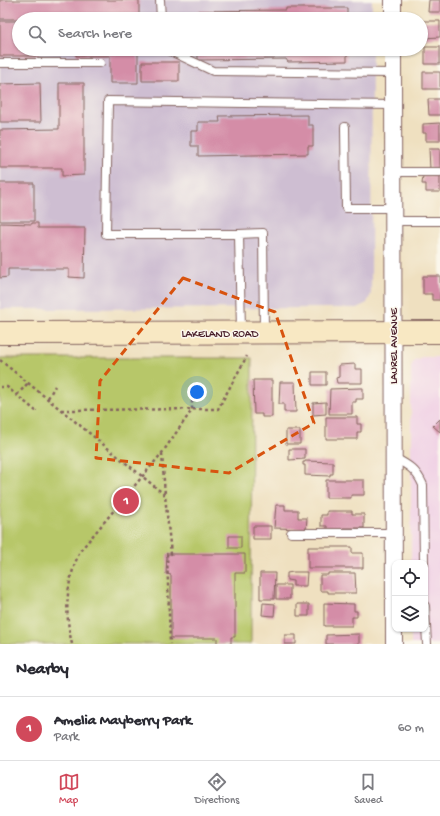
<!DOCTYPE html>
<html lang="en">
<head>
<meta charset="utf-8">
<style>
  body { margin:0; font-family:"Gochi Hand",sans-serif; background:#f2f2f3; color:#2b2b33 }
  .controls { position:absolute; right:12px; bottom:12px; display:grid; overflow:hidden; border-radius:8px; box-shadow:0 1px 3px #0004 }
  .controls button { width:36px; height:36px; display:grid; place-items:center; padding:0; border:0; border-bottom:1px solid #e1e1e2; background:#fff; color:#2b2b33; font:20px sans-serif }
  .you { position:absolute; left:197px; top:392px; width:14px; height:14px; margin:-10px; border:3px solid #fff; border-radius:50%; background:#1a73e8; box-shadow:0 0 0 6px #1a73e833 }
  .badge { display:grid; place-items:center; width:26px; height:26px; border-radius:50%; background:#d1495b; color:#fff; font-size:13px; font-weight:700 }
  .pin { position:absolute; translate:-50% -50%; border:2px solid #fff; box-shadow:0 1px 4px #0006 }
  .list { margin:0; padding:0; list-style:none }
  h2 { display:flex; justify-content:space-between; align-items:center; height:52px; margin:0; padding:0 16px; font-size:17px }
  h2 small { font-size:13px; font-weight:400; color:#7c7c81 }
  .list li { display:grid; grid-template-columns:26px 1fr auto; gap:12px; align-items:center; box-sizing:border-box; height:64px; padding:0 16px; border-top:1px solid #e1e1e2 }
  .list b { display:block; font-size:15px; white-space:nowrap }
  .list p { margin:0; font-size:13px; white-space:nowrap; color:#7c7c81 }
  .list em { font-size:13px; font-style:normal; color:#7c7c81 }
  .icon { flex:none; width:22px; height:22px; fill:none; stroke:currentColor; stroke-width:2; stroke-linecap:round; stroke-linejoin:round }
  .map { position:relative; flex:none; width:440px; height:644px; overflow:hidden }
  .search { position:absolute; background:#fff; box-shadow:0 1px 3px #0004; left:12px; right:12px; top:12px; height:44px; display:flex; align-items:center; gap:10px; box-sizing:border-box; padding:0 14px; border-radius:22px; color:#7c7c81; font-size:15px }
  .sheet { height:116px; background:#fff }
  nav { display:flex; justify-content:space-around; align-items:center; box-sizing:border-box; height:56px; border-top:1px solid #e1e1e2; background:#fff; font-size:11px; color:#7c7c81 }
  nav a { display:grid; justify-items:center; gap:2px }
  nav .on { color:#d1495b }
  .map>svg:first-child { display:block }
</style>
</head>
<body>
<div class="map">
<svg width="440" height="644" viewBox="0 0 440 644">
  <rect width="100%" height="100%" fill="#fbf7ec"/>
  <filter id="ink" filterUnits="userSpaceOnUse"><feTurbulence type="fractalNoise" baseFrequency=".025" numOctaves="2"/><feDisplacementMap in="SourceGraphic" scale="8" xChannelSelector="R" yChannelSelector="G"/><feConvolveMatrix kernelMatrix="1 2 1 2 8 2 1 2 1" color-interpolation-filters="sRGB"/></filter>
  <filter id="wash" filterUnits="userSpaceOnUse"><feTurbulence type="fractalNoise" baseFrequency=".012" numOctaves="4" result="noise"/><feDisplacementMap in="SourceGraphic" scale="16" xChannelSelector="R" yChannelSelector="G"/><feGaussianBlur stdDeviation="0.9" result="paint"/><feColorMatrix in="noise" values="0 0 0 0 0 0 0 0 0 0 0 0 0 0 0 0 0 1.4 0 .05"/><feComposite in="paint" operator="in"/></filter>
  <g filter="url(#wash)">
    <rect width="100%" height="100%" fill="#efe0c0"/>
    <!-- built -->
    <path fill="#f0d0e5" d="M422 357H440V644H411V629H425V563H411V367L414 360Z"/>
    <!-- industrial -->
    <path fill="#cebed2" d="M0 0H372V19H19V49H372L371 294 367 303 357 308 0 309Z"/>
    <!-- green -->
    <path fill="#b7c769" stroke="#80734a" d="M0 358H252L251 644H0Z"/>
    <g id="blocks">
      <!-- building -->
      <path fill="#d48da7" d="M0 0H139V19H0Z
        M429 0H440V12H428Z
        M286 8H347V19H198V11L286 10Z
        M0 21H19V49H39V56H0Z
        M423 21H440V37L423 38Z
        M425 47H440V64H425Z
        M76 49H138V83H110V56H76Z
        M198 49H347V61L288 62 286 59 198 60Z
        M142 62H179V81H142Z
        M423 72H440V89H423Z
        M40 83 41 122H0V84Z
        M59 83H84V175L62 176V168H0V130L59 129Z
        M428 99H440V115H429Z
        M308 115V125H313V146H308V154L198 156V146H191V131H198V122H220L219 116Z
        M440 123V141H426V133H423V124Z
        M429 149H440V169H430Z
        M440 175V192H426V184H422L423 176Z
        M0 183H34V221H0Z
        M0 223 32 224V223H38V228H85L84 278 69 277V269H8V277L0 278Z
        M423 276H440V300H432V294H423Z
        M355 364V369H362V383H337L336 378 339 377V365Z
        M312 372H326V385H312Z
        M253 380H272V417H262V414H254Z
        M280 382H295L296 412H284V404H279Z
        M361 388H363V399H356V402H352V414H329L330 389Z
        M326 402V414L313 415V403Z
        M326 417H357V424H361V432H357V439H326Z
        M440 419V432L433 426Z
        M286 430H300V444H286Z
        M289 449H305V459L289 460Z
        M305 461 333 462V474H330V476L305 475V465H303V462H305Z
        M326 480H364V495H351V498H326Z
        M276 505H285V510H298V518H307L306 529 274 528Z
        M327 511H352V514H364V528H343V531H339V529H327V526H321V515H327Z
        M253 526H271V539H253Z
        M229 536H241V548H229Z
        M308 547H352V553H363V568H308Z
        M167 554H245V573H235V637H231V644H217V638H171V575L166 574Z
        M293 572H307L306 586H293V581L287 580V573Z
        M260 573H275L274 599H260Z
        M328 573H355L356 593H328V591H320V575H328Z
        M276 585H290V599H276Z
        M263 603 275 604 274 616 262 615Z
        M324 603 354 604V611H357V617H352V626H324Z
        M297 604H309V616H297Z
        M359 634V644H326V635Z
        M285 635H296V644H285Z"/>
    </g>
  </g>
  <g filter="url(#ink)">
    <use href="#blocks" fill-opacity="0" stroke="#84635f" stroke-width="1"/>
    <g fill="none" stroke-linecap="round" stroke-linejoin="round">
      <defs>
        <path id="lane" d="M160 0 161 19
          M166 49 213 71 393 73
          M0 63H100
          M345 127 346 208H393
          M392 172H440
          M392 221H440
          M239 234H106L108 101 393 105
          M241 331 239 234 263 233 264 332
          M393 457C408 465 416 469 423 485L424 563
          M291 533H393
          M425 606 427 644"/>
        <path id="street" d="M393 19V0
          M393 49 394 644"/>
        <path id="secondary" d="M0 333 440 332"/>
      </defs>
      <!-- lane casing -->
      <use href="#lane" stroke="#84635f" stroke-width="10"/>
      <!-- street casing -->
      <use href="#street" stroke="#84635f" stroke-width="18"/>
      <!-- secondary casing -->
      <use href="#secondary" stroke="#84635f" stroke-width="24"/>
      <!-- path -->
      <path stroke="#84635f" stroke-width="2.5" stroke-dasharray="3 3" stroke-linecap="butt" d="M0 360 165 495 171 554H167L170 644
        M0 387H7L37 412
        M17 395 28 383
        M48 398 55 386
        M61 410 218 409 247 356
        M162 454 165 495
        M72 644C64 610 66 583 80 551L162 453 192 410V385"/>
      <!-- lane -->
      <use href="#lane" stroke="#fff" stroke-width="8"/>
      <!-- street -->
      <use href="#street" stroke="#fff" stroke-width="16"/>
      <!-- secondary -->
      <use href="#secondary" stroke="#f8e8c3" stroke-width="22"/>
    </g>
  </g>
  <!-- marked area -->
  <path fill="none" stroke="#d8530f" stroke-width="3" stroke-dasharray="8 5" stroke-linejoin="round" d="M183 278 275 312 314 423 229 473 96 458 100 381Z"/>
  <g text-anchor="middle" stroke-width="3" stroke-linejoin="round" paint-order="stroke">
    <!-- street labels -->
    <g font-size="11" fill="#4a1f2b" stroke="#fbf7ec">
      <text x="220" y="337">LAKELAND ROAD</text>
      <text transform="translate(393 346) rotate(-90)" y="4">LAUREL AVENUE</text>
    </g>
  </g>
</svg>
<div class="controls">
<button><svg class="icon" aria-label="locate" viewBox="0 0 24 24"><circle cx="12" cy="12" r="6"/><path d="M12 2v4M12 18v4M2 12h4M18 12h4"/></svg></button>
<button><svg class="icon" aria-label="layers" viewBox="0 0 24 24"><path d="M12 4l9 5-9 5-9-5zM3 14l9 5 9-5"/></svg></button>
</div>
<div class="you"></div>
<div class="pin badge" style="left:126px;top:501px">1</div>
<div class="search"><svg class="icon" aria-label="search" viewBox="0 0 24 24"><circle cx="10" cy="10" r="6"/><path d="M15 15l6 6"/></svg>Search here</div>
</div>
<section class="sheet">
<h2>Nearby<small></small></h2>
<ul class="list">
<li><span class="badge">1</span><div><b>Amelia Mayberry Park</b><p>Park</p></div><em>60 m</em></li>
</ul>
</section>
<nav>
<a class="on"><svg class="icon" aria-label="map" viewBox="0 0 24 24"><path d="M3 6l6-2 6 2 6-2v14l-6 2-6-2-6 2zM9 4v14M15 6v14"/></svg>Map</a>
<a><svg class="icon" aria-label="directions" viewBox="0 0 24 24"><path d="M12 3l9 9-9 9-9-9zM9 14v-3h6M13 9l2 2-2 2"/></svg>Directions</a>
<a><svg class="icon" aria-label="saved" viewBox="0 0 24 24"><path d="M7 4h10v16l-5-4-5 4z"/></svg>Saved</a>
</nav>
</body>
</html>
